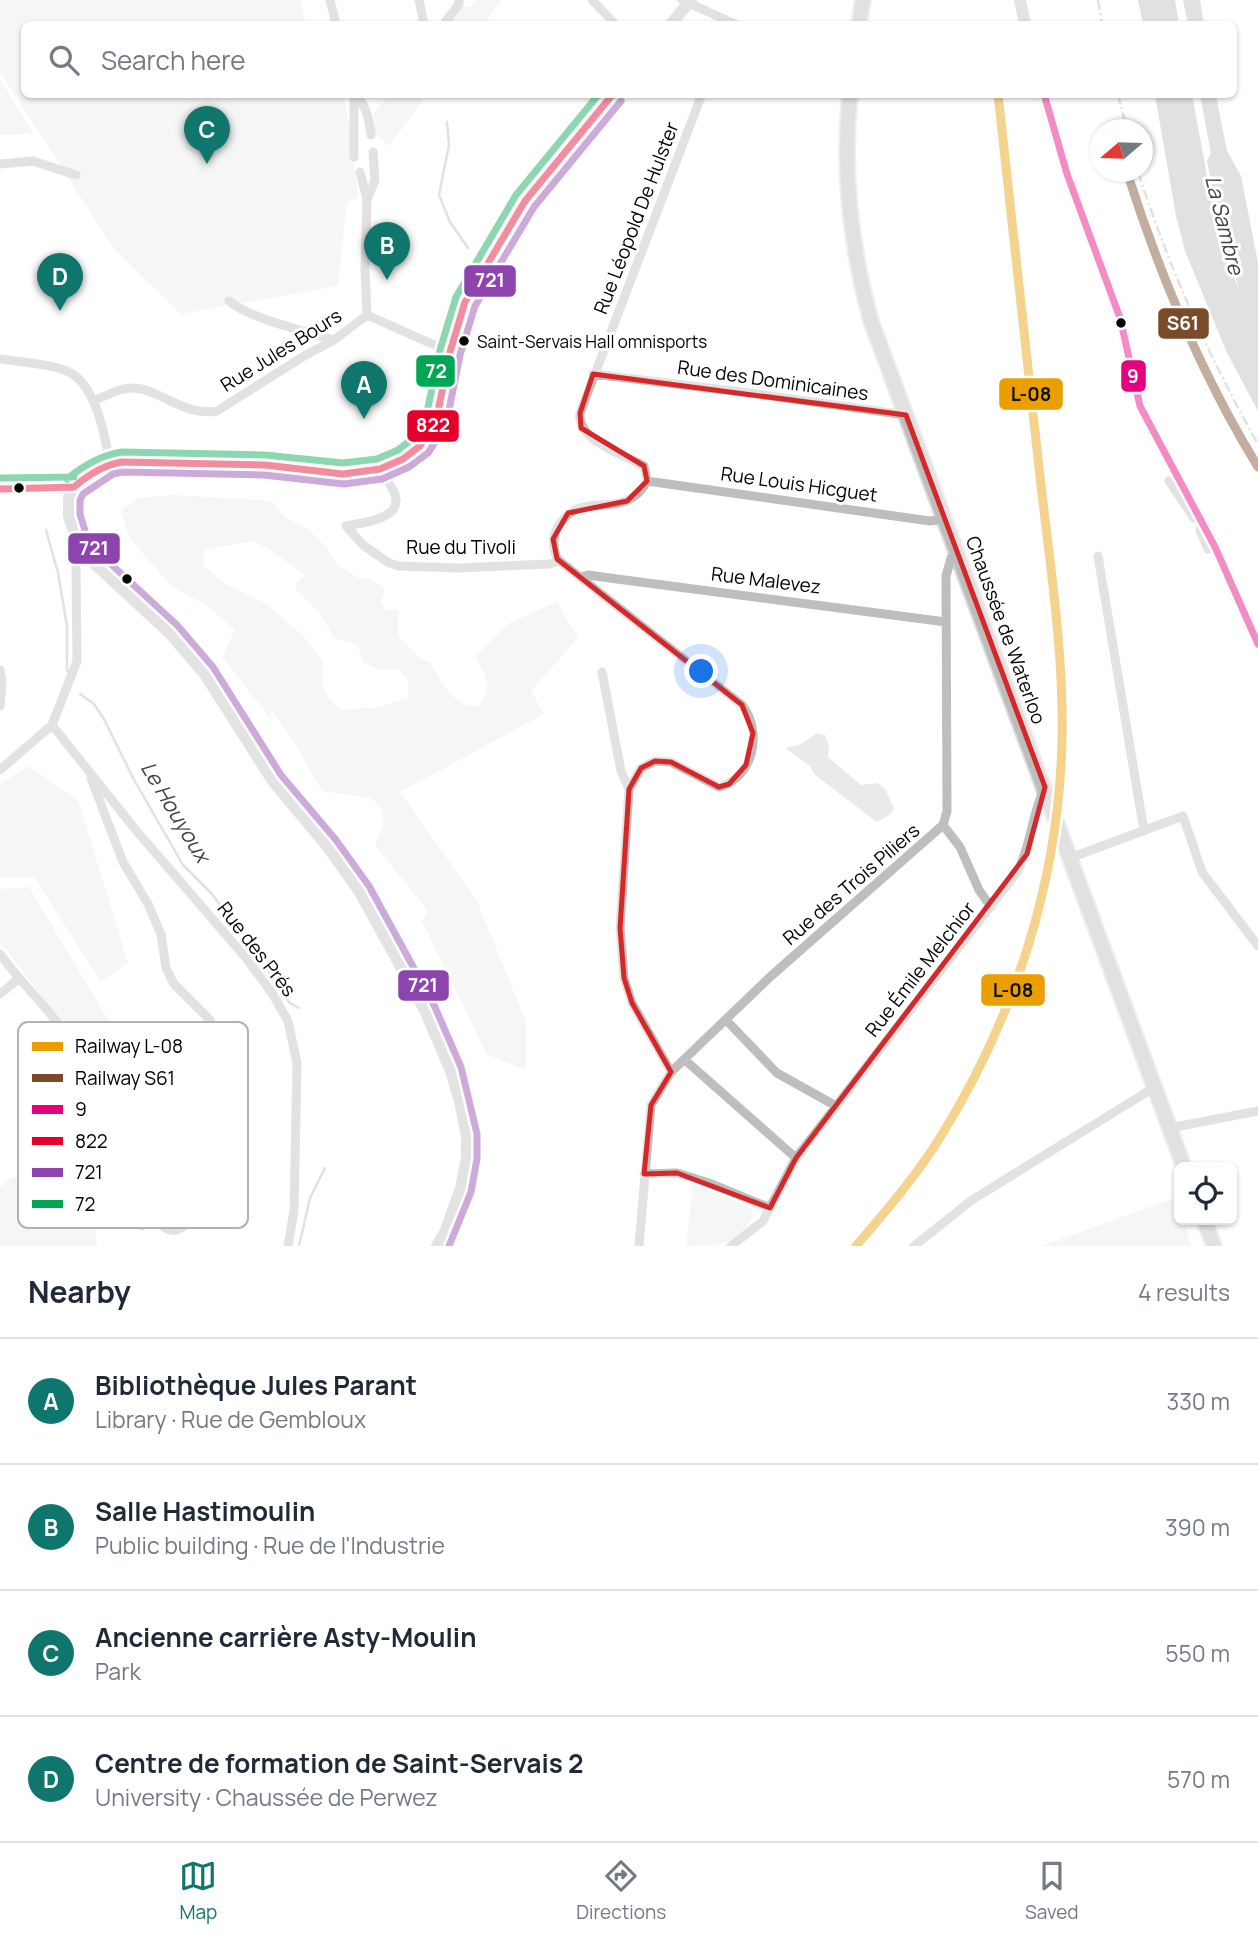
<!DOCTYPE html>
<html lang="en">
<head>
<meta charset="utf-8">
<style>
  body { margin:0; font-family:Manrope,sans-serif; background:#f2f2f3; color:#1f2937 }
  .controls { position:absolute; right:21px; bottom:21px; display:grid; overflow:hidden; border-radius:10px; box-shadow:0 2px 5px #0004 }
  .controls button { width:63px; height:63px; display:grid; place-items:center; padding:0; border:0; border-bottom:2px solid #e0e1e3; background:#fff; color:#1f2937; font:35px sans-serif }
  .compass { position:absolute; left:1090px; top:119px; width:63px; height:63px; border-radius:50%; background:#fff; box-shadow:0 2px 5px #0004; rotate:251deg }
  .you { position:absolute; left:702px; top:672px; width:24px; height:24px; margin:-18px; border:5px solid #fff; border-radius:50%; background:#1a73e8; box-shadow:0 0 0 10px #1a73e833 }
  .badge { display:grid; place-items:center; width:46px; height:46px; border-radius:50%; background:#0f766e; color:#fff; font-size:23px; font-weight:700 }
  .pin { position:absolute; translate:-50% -58px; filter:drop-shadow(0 2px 4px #0008) }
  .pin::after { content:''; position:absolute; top:37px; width:24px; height:21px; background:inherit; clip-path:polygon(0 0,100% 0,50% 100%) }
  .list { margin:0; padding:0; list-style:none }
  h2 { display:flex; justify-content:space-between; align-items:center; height:91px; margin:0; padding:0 28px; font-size:30px }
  h2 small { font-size:23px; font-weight:400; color:#747a83 }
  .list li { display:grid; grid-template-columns:46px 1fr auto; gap:21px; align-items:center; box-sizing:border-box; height:126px; padding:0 28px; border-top:2px solid #e0e1e3 }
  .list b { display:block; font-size:26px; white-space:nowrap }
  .list p { margin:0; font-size:23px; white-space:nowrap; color:#747a83 }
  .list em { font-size:23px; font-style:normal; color:#747a83 }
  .icon { flex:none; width:38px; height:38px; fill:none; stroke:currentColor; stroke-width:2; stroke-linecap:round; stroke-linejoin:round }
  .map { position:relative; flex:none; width:1258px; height:1246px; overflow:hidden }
  .search { position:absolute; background:#fff; box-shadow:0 2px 5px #0004; left:21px; right:21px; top:21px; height:77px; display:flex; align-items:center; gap:18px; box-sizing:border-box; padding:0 24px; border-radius:10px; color:#747a83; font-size:26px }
  .sheet { height:595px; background:#fff }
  nav { display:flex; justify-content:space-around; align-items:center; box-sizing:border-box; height:98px; border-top:2px solid #e0e1e3; background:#fff; font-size:19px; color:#747a83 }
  nav a { display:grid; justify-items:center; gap:4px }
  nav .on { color:#0f766e }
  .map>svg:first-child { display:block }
</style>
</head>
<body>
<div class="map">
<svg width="1258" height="1246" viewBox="0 0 1258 1246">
  <rect width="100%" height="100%" fill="#fff"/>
  <!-- green -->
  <path fill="#eaeaea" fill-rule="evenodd" d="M0 0H300L306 24H24V94L343 95 349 122 358 197 347 203 338 286 181 314 114 249 0 72Z
    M477 0H502L483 24H446L463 7H470Z
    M0 79 34 134 0 135Z
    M389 95H416L423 101 389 146 375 134 374 113Z
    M175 495 272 501 285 517 309 530 326 547 339 566 359 578 371 579 385 589 381 603 386 610H398V636L422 660 430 662C441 681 453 708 478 706 495 687 485 675 475 656L511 622 557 602 578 638 531 691 544 714 400 792 477 901 526 1022V1070L487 1055 422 921 428 911 375 845 383 826 382 808 371 798 322 791 297 747 271 710V719L222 657 235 630 206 605 172 587 129 537 121 510 138 498ZM252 541 269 549 305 575 295 584 297 591 319 612 334 638 357 644 363 662 378 669H398L408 680V698L376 708 340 709 329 699 323 686V661L303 636 267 604 225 584 203 565 204 550Z
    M817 733 825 735 829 746 828 757 861 785 878 783 885 789 894 808 891 814 877 822 815 775 809 765 785 748 801 744Z
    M28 766 78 800 128 963 101 982 34 877H0V784Z
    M29 887 152 1093 156 1172 144 1171 111 1109 83 1049 0 942V889Z
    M12 1177C59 1182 95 1191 97 1246H0V1187Z
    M693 1184 751 1208 753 1217C736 1246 717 1246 686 1246Z
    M1175 1198 1179 1211V1220H1183L1192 1246H1042Z"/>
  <!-- water -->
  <path fill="#bcbcbc" d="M1138 0H1175L1179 24H1143Z
    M1183 0H1200L1204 24H1188Z
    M1155 95H1192L1214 213 1229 266 1240 291 1220 228 1207 161 1211 153 1200 95H1216L1227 151 1241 176 1258 263V411L1227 353 1185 251 1176 216Z"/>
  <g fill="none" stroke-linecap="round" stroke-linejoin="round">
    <!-- stream -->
    <path stroke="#bcbcbc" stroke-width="2.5" d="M447 122 449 145 439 195 450 222 468 248
      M46 530 58 573 67 626V671
      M80 694 94 704 104 719 133 778 183 865 211 893 251 944 283 994 290 1003 299 1008
      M299 1246 310 1198 325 1168"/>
    <defs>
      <path id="primary" d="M859 24 863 0
        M850 94C842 170 851 248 871 321L1184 1167
        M1204 1220 1214 1246"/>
    </defs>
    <!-- primary casing -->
    <use href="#primary" stroke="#dbdbdb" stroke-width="18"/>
    <!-- street -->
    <path stroke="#bebebe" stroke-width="9" d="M330 0 336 24
      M419 0 424 24
      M592 0 615 24
      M682 0 735 24
      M444 24 459 4V0
      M354 94V157
      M355 94C367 106 369 119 371 135
      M0 164 33 161 76 175
      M360 172 367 199 365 270 367 315
      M368 197 375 180 373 152
      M229 301C250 319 306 331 334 340
      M367 315 450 352
      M0 359C19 362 59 364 74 375 98 393 105 437 110 464
      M593 374 750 393 906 415
      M93 401C104 397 118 388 131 388 159 387 182 417 217 411L304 356 334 340 367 315
      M380 469C385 478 395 489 396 499 398 520 360 523 346 526L363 545 389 563 399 566 459 568 549 564 559 561
      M647 481 644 466C624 455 576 440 580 413L702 94
      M647 481 930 521 944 519
      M1169 481 1194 518
      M1200 530 1208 549 1215 547
      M1098 556 1144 831
      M580 577 588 575 617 579 946 622
      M0 670 2 683 0 706
      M602 672 621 771 629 789
      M52 725 135 829 246 958 272 993 288 1021 297 1063 294 1211 288 1246
      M0 770 52 725 77 661 76 564 80 550
      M91 778 123 862 148 904 161 934 166 968 174 984 210 1020 221 1054 223 1084 217 1116 184 1226C169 1237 159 1225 152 1212
      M943 825 960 847 979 890 991 907
      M1070 858 1183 816 1202 872 1258 946
      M0 954C20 982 46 1005 65 1033 102 1087 127 1151 152 1212L142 1226
      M0 994 18 979
      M726 1020 777 1073 836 1106
      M685 1060 796 1158
      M671 1072 771 976 943 825 947 811 946 576 951 558 958 554
      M1170 1128 1258 1111
      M644 1174 677 1173 709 1183 770 1208
      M639 1246 651 1105 671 1072 632 1003 624 978 620 928 629 789 641 768 655 761 671 762 719 787C754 778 763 731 742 705L557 559C552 545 552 533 561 522 581 496 604 511 628 500 638 496 643 489 647 481
      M731 1246 763 1221 796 1158 1018 871C1031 844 1032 815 1044 789
      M914 1246 972 1200 1155 1087"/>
    <!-- secondary -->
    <path stroke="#c2c2c2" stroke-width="12" d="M1020 0 1025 24
      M671 24 691 0
      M1044 94 1067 174 1120 318 1140 406 1215 547 1258 644
      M0 489 74 487
      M437 1246 446 1230 461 1188 467 1158V1136L460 1101 451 1071 425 1010 360 892 328 847 273 781 205 674 170 633 80 550 69 516V498L74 487 86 477 110 464 122 462 157 461 265 465 343 474 380 469 403 459 420 446 436 421 450 352 465 302 525 201 613 94"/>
    <!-- primary -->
    <use href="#primary" stroke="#bdbdbd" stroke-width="14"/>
    <!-- rail -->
    <path stroke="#bdbdbd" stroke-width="2.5" stroke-dasharray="10 3.5 2 3.5" stroke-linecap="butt" d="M1098 0 1102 24
      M1118 94 1127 130
      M1138 172C1169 267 1208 356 1258 444"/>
    <defs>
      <path id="bus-1" d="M1044 94 1067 174 1120 318 1140 406 1215 547 1258 644"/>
      <path id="bus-2" d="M74 487C88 475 103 465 122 462L265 465 343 474 380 469 403 459 420 446 436 421 450 352 465 302 525 201 613 94
        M0 489 74 487"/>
      <path id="bus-3" d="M449 1246 471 1192 477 1159V1134L461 1067 434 1005 369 886 336 840 281 775 213 667 177 625 89 544 80 514V500L83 494 113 474 123 472 264 475 344 484 382 479 409 467 428 453 446 425 460 355 475 306 534 207 621 101"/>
      <path id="bus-4" d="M0 478 74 477
        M67 479C84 465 101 455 122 452L265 455 343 463 377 459 398 450 412 439 426 417 440 350 456 297 516 195 599 94"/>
    </defs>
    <!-- bus-1 casing -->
    <use href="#bus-1" stroke="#fff" stroke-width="12"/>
    <!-- bus-2 casing -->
    <use href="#bus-2" stroke="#fff" stroke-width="12"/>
    <!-- bus-3 casing -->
    <use href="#bus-3" stroke="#fff" stroke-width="12"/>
    <!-- bus-4 casing -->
    <use href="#bus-4" stroke="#fff" stroke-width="12"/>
    <!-- bus-1 -->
    <use href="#bus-1" stroke="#e5007d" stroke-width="7"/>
    <!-- bus-2 -->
    <use href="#bus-2" stroke="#e4002b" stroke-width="7"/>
    <!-- bus-3 -->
    <use href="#bus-3" stroke="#8e44ad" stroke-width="7"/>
    <!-- bus-4 -->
    <use href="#bus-4" stroke="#00a651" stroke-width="7"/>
    <defs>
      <path id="rail-1" d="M856 1246C886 1211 917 1175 941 1136 1015 1017 1059 880 1062 740 1064 650 1049 558 1039 468 1025 344 1012 219 998 94"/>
      <path id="rail-2" d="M1127 172C1160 276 1201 374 1258 467"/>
    </defs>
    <!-- rail-1 casing -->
    <use href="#rail-1" stroke="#fff" stroke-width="14"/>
    <!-- rail-2 casing -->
    <use href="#rail-2" stroke="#fff" stroke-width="14"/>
    <!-- rail-1 -->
    <use href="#rail-1" stroke="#eb9e00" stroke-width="9"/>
    <!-- rail-2 -->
    <use href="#rail-2" stroke="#7a4b2a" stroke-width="9"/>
  </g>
  <!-- marked area -->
  <path d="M0 0H1258V1246H0ZM593 374 906 415 1045 787 1027 854 796 1158 770 1208 677 1173 644 1174 651 1105 671 1072 632 1003 624 978 620 928 629 789 641 768 655 761 671 762 719 787 729 784 746 765 753 733 742 705 557 559 553 539 568 513 627 501 647 481 644 466 581 428 580 413Z" fill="#fff" fill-opacity=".55" fill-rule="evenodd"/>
  <path fill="none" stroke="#d62828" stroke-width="5" stroke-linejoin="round" d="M593 374 906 415 1045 787 1027 854 796 1158 770 1208 677 1173 644 1174 651 1105 671 1072 632 1003 624 978 620 928 629 789 641 768 655 761 671 762 719 787 729 784 746 765 753 733 742 705 557 559 553 539 568 513 627 501 647 481 644 466 581 428 580 413Z"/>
  <!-- markers -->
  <g fill="#000" stroke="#fff" stroke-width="2.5">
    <circle cx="1121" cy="323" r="6"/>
    <circle cx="464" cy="341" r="6"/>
    <circle cx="19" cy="488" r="6"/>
    <circle cx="127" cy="579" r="6"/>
  </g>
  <g text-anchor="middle" stroke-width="6" stroke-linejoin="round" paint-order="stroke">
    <!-- bus labels -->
    <g font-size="17" fill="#000" stroke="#fff" text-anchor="start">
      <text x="477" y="348">Saint-Servais Hall omnisports</text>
    </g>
    <!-- street labels -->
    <g font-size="19" fill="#000" stroke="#fff">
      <text transform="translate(636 218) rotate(-69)" y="7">Rue Léopold De Hulster</text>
      <text transform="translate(281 350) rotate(-32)" y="7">Rue Jules Bours</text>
      <text transform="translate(773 380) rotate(8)" y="7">Rue des Dominicaines</text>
      <text transform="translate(799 484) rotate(8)" y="7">Rue Louis Hicguet</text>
      <text x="461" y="554">Rue du Tivoli</text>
      <text transform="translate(766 580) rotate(7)" y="7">Rue Malevez</text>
      <text transform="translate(1006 630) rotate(70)" y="7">Chaussée de Waterloo</text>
      <text transform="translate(851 884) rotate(-41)" y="7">Rue des Trois Piliers</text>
      <text transform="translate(257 949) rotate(52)" y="7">Rue des Prés</text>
      <text transform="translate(920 969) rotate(-52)" y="7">Rue Émile Melchior</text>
    </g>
    <!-- water labels -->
    <g font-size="21" font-style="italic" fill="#414141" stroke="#fff">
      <text transform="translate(1224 225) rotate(76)" y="7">La Sambre</text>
      <text transform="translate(175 812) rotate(59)" y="7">Le Houyoux</text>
    </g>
  </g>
  <!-- legend -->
  <rect x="18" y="1022" width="230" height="206" rx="10" fill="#fff" stroke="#b2b2b2" stroke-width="2"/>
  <rect x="32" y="1042" width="31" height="9" fill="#eb9e00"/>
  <rect x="32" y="1074" width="31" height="8" fill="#7a4b2a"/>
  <rect x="32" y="1105" width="31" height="9" fill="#e5007d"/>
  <rect x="32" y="1137" width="31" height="8" fill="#e4002b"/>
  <rect x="32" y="1168" width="31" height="9" fill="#8e44ad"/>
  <rect x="32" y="1200" width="31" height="8" fill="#00a651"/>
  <g font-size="19" fill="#000">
    <text x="75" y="1053">Railway L-08</text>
    <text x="75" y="1085">Railway S61</text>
    <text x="75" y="1116">9</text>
    <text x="75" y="1148">822</text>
    <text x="75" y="1179">721</text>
    <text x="75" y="1211">72</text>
  </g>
  <g stroke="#fff" stroke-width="2.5">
    <rect x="463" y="264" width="54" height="34" rx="7" fill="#8e44ad"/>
    <rect x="1157" y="307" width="53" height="33" rx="7" fill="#7a4b2a"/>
    <rect x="415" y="354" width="41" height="34" rx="7" fill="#00a651"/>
    <rect x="1120" y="359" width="27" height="34" rx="7" fill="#e5007d"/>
    <rect x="998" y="377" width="66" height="34" rx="7" fill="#eb9e00"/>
    <rect x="406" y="409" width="54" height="34" rx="7" fill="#e4002b"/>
    <rect x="67" y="532" width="54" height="33" rx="7" fill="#8e44ad"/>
    <rect x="397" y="969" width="53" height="33" rx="7" fill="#8e44ad"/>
    <rect x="980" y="973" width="66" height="34" rx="7" fill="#eb9e00"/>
  </g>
  <g font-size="19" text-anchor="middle" font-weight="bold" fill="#fff">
    <text x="490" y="287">721</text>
    <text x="1183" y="330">S61</text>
    <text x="436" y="378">72</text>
    <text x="1133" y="383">9</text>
    <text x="433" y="432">822</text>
    <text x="94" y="555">721</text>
    <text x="423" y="992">721</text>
  </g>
  <g font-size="19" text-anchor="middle" font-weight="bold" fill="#111">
    <text x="1031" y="401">L-08</text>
    <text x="1013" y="997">L-08</text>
  </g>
</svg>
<div class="controls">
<button><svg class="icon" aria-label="locate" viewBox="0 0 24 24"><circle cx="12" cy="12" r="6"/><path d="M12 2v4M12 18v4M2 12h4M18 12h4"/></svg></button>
</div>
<svg class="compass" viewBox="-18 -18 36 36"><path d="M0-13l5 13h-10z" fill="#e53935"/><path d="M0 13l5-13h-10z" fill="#747a83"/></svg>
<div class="you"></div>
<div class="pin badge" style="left:364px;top:419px">A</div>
<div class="pin badge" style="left:387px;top:280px">B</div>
<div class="pin badge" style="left:207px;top:164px">C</div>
<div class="pin badge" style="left:60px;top:311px">D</div>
<div class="search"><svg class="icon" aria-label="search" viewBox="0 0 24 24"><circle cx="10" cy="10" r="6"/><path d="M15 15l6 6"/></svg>Search here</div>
</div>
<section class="sheet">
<h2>Nearby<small>4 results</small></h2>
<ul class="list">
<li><span class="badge">A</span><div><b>Bibliothèque Jules Parant</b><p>Library · Rue de Gembloux</p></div><em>330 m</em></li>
<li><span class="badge">B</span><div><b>Salle Hastimoulin</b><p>Public building · Rue de l'Industrie</p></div><em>390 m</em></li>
<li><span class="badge">C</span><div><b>Ancienne carrière Asty-Moulin</b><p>Park</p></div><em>550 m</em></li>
<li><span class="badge">D</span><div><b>Centre de formation de Saint-Servais 2</b><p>University · Chaussée de Perwez</p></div><em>570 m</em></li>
</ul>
</section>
<nav>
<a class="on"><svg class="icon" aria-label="map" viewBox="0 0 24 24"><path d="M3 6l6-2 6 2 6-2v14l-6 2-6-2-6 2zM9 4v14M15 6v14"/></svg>Map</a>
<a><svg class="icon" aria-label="directions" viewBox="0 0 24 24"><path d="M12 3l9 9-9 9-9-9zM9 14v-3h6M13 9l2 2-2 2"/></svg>Directions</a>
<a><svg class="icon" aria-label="saved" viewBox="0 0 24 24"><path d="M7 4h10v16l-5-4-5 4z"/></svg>Saved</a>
</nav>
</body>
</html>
